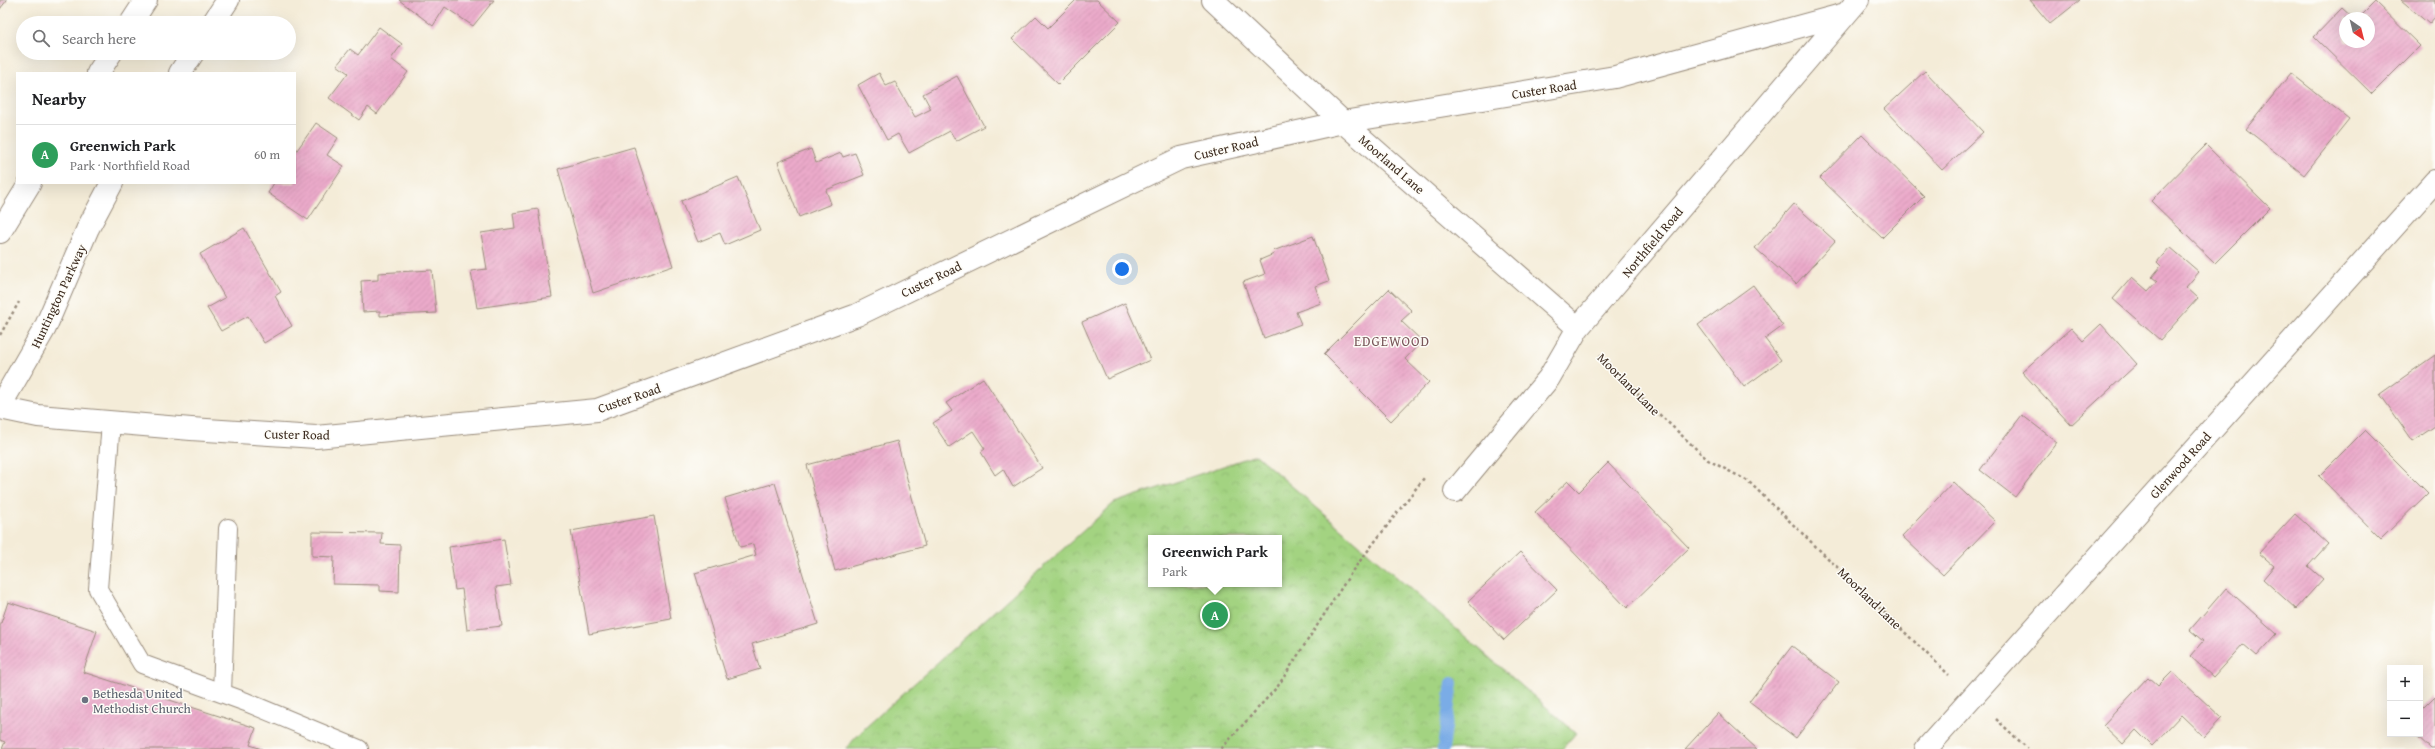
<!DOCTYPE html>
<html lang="en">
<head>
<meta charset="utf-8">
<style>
  body { margin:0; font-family:"Gentium Book Plus",serif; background:#f6f6f6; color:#202124 }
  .controls { position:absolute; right:12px; bottom:12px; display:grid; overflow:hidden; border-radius:0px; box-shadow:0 4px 16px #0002 }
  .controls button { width:36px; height:36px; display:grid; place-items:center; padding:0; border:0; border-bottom:1px solid #e0e0e0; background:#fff; color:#202124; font:20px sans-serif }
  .compass { position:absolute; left:2339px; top:12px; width:36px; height:36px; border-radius:50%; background:#fff; box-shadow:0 4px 16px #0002; rotate:145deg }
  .you { position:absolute; left:1122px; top:269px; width:14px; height:14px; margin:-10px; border:3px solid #fff; border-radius:50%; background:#1a73e8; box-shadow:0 0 0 6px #1a73e833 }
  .badge { display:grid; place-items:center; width:26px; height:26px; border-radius:50%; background:#1f6fb2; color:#fff; font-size:13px; font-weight:700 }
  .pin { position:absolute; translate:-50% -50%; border:2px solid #fff; box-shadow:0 1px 4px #0006 }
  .popup { position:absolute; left:1148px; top:535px; width:134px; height:52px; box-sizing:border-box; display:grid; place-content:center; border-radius:0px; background:#fff; filter:drop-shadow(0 1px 3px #0005); font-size:13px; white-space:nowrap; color:#757577 }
  .popup b { font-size:15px; color:#202124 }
  .popup::after { content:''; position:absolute; left:50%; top:100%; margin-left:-8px; border:8px solid transparent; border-top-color:#fff }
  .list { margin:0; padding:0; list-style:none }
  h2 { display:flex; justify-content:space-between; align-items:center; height:52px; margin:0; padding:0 16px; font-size:17px }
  h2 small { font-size:13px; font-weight:400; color:#757577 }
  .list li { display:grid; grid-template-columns:26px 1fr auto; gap:12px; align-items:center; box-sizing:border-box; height:60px; padding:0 16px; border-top:1px solid #e0e0e0 }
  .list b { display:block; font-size:15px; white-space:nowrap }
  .list p { margin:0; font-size:13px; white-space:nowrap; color:#757577 }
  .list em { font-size:13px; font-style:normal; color:#757577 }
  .icon { flex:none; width:22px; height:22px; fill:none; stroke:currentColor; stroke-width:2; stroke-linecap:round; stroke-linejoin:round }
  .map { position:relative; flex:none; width:2435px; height:749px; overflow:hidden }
  .search { position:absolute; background:#fff; box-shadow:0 4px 16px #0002; left:16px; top:16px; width:280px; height:44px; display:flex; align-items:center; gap:10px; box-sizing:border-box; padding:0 14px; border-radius:22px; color:#757577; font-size:15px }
  .panel { position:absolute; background:#fff; box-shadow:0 4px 16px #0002; left:16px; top:72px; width:280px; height:112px; border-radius:0px }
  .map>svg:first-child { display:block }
</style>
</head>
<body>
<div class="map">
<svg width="2435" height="749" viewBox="0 0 2435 749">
  <defs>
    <pattern id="park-crowns" width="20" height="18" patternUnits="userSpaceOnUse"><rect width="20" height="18" fill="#a3d381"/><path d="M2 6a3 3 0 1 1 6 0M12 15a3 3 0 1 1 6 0" fill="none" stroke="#8db56f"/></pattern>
    <pattern id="building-hatch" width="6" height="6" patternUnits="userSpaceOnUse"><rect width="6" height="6" fill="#ebaaca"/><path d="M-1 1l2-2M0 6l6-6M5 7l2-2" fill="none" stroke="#ca92ad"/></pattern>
  </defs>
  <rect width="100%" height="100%" fill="#fdfcf7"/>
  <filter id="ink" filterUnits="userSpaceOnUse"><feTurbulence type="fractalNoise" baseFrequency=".025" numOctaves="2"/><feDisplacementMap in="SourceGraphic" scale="8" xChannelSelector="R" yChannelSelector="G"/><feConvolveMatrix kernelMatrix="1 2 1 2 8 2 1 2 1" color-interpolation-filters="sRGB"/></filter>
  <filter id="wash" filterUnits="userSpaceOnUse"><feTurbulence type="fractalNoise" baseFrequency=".012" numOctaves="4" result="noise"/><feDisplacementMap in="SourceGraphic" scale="16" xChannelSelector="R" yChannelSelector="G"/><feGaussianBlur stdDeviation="0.9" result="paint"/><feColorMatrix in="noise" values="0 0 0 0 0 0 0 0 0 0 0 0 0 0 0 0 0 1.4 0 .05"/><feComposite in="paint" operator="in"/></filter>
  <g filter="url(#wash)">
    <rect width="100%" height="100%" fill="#f4ecd8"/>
    <!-- park -->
    <path fill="url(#park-crowns)" stroke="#6f7e50" fill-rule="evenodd" d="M1256 455 1576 733 1562 749H845L865 728 1114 503ZM1151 538H1279V584H1151Z"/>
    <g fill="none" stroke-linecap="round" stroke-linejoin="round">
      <!-- stream -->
      <path stroke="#7aace6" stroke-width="12" d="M1443 749 1452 683"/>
    </g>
    <g id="blocks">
      <!-- building -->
      <path fill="url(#building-hatch)" d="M0 0H7L0 9Z
        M399 0H494L473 26 445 7 433 26Z
        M1076 0H1097L1120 22 1058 84 1012 39 1036 16 1048 28Z
        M2030 0H2080L2050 24Z
        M2401 0H2435V17L2429 24Z
        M2375 2 2420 46 2372 94 2314 37 2342 8 2353 18H2345V42H2369V18H2359Z
        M379 27 402 44 391 59 408 72 377 114 368 107 359 120 329 98 348 73 337 65 350 49 358 55Z
        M1925 71 1983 132 1942 170 1884 109Z
        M879 73 886 86 895 82 915 117 931 109 923 94 957 76 984 126 956 141 950 131 909 153 898 134 887 140 858 85Z
        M2291 73 2349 119 2304 175 2246 129Z
        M316 123 338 138 327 155 344 166 308 220 268 193 274 183H295V153Z
        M1862 135 1924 196 1882 238 1820 178Z
        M2206 145 2270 208 2215 263 2151 201Z
        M634 147 673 266 593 293 558 169Z
        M811 149 816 163 841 153 843 157 855 153 864 175 826 190 831 204 799 217 778 162Z
        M738 177 760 230 725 245 720 233 698 242 681 201Z
        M1794 204 1835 241 1796 284 1755 248Z
        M538 209 552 297 477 308 471 271 487 269 481 233 515 228 513 213Z
        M244 228 281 292 275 296 292 326 264 343 248 316 221 331 207 308 225 298 200 254Z
        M1313 236 1329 281 1315 286 1321 303 1296 312 1301 324 1264 338 1243 282 1265 274 1260 260 1274 254 1273 251Z
        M2170 247 2199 272 2186 287 2198 298 2160 340 2113 299 2132 277 2148 291 2157 281 2152 277 2161 266 2157 262Z
        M432 270 436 313 380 316V311L363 312 361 281 378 280V273Z
        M1753 285 1783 326 1765 339 1781 360 1744 387 1698 325Z
        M1389 289 1412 311 1401 321 1422 341 1405 359 1429 382 1391 421 1324 354Z
        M1125 303 1150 360 1107 379 1082 322Z
        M2101 324 2137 364 2071 425 2022 372 2071 328 2083 341Z
        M2435 355V426L2413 441 2380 394Z
        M983 378 1042 468 1013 487 1003 469 995 475 981 452 985 449 973 431 949 447 933 423 952 411 946 403Z
        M2022 415 2057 442 2015 497 1980 470Z
        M2365 430 2428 493 2381 539 2319 476Z
        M897 441 925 546 835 571 807 465Z
        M1608 463 1689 548 1627 608 1535 512 1568 481 1579 492Z
        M1953 482 1995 521 1943 575 1902 536Z
        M775 483 818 624 752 644 760 669 727 679 695 573 756 555 753 544 740 547 725 498Z
        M2295 514 2328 544 2308 566 2323 579 2296 609 2263 579 2274 566 2259 553Z
        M654 516 671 619 589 634 571 531Z
        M312 532 382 533 381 544 400 545 399 592 380 591V585L333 584 334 557 312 556Z
        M504 539 511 585 496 587 502 626 467 630 462 589 455 590 449 547Z
        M1520 552 1557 590 1504 640 1468 601Z
        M2226 588 2277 634 2257 656 2243 644 2213 677 2190 656 2203 641 2190 630Z
        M8 602 97 631 83 672 256 728 250 745 262 749H2L5 742 0 740V626Z
        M1792 646 1839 682 1796 738 1749 702Z
        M2172 672 2222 718 2204 737 2181 715 2152 746 2136 730 2123 744 2103 725 2148 677 2158 686Z
        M2435 696V749H2431L2415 734H2420V711Z
        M1718 713 1757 749H1685Z"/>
    </g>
  </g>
  <g filter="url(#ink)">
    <use href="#blocks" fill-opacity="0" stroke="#988b7b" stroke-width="1"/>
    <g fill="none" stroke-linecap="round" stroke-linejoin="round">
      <defs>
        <path id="service" d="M111 422 98 589 142 664 246 702 359 749
          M222 693 228 528"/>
        <path id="minor" d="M1213 0 1343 122 1578 328
          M0 408 38 416 191 429 316 437 597 410 857 315 1181 158 1343 122 1615 77 1845 14
          M1455 491 1549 378 1578 328 1858 0
          M1926 749 2435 181"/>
        <path id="tertiary" d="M131 23 146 0
          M213 23 228 0
          M98 73 111 53
          M180 73 193 53
          M0 232 30 183
          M0 406 45 328 88 228 112 183"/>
      </defs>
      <!-- service casing -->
      <use href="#service" stroke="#988b7b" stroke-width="20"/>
      <!-- minor casing -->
      <use href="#minor" stroke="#988b7b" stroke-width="24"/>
      <!-- tertiary casing -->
      <use href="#tertiary" stroke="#988b7b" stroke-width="24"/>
      <!-- path -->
      <path stroke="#988b7b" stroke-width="2.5" stroke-dasharray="3 3" stroke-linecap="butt" d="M176 23 180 16
        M0 335 19 302
        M1600 355 1610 368 1708 460 1748 481 1949 675
        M1996 719 2028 749
        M1221 749 1278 686 1353 570 1424 478"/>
      <!-- service -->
      <use href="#service" stroke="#fff" stroke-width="18"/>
      <!-- minor -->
      <use href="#minor" stroke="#fff" stroke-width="22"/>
      <!-- tertiary -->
      <use href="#tertiary" stroke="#fff" stroke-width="22"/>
    </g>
  </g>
  <!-- markers -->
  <circle fill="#6b7280" stroke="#fdfcf7" stroke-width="1.5" cx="85" cy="700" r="4"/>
  <g text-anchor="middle" stroke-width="3" stroke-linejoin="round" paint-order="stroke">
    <!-- street labels -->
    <g font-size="13" fill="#3b2a1e" stroke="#fdfcf7">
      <text transform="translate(1544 89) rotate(-9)" y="5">Custer Road</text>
      <text transform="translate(1226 148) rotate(-13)" y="5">Custer Road</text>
      <text transform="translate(1392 164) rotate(41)" y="5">Moorland Lane</text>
      <text transform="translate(1652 242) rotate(-50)" y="5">Northfield Road</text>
      <text transform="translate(931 279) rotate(-26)" y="5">Custer Road</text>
      <text transform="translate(58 296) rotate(-65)" y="5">Huntington Parkway</text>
      <text transform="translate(1629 384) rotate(45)" y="5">Moorland Lane</text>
      <text transform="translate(629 398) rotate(-19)" y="5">Custer Road</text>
      <text transform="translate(297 434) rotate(1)" y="5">Custer Road</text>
      <text transform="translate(2180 465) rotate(-48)" y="5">Glenwood Road</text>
      <text transform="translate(1870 598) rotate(44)" y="5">Moorland Lane</text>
    </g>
    <!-- worship labels -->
    <g font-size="13" fill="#5b616d" stroke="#fdfcf7" text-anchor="start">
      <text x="93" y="698">Bethesda United<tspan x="93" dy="15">Methodist Church</tspan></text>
    </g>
    <!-- neighbourhood labels -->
    <g font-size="14" letter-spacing="1" fill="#79575a" stroke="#fdfcf7">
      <text x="1392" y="346">EDGEWOOD</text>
    </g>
  </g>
</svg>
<div class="controls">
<button>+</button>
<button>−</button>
</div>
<svg class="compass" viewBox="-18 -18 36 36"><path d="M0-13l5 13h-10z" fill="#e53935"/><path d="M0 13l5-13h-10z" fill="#757577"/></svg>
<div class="you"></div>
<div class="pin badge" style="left:1215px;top:615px;background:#2e9e5b">A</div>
<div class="popup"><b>Greenwich Park</b>Park</div>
<div class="search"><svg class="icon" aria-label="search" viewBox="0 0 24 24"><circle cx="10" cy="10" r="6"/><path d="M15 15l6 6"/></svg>Search here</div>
<section class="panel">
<h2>Nearby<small></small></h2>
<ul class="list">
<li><span class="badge" style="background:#2e9e5b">A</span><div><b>Greenwich Park</b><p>Park · Northfield Road</p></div><em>60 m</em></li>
</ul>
</section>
</div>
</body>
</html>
